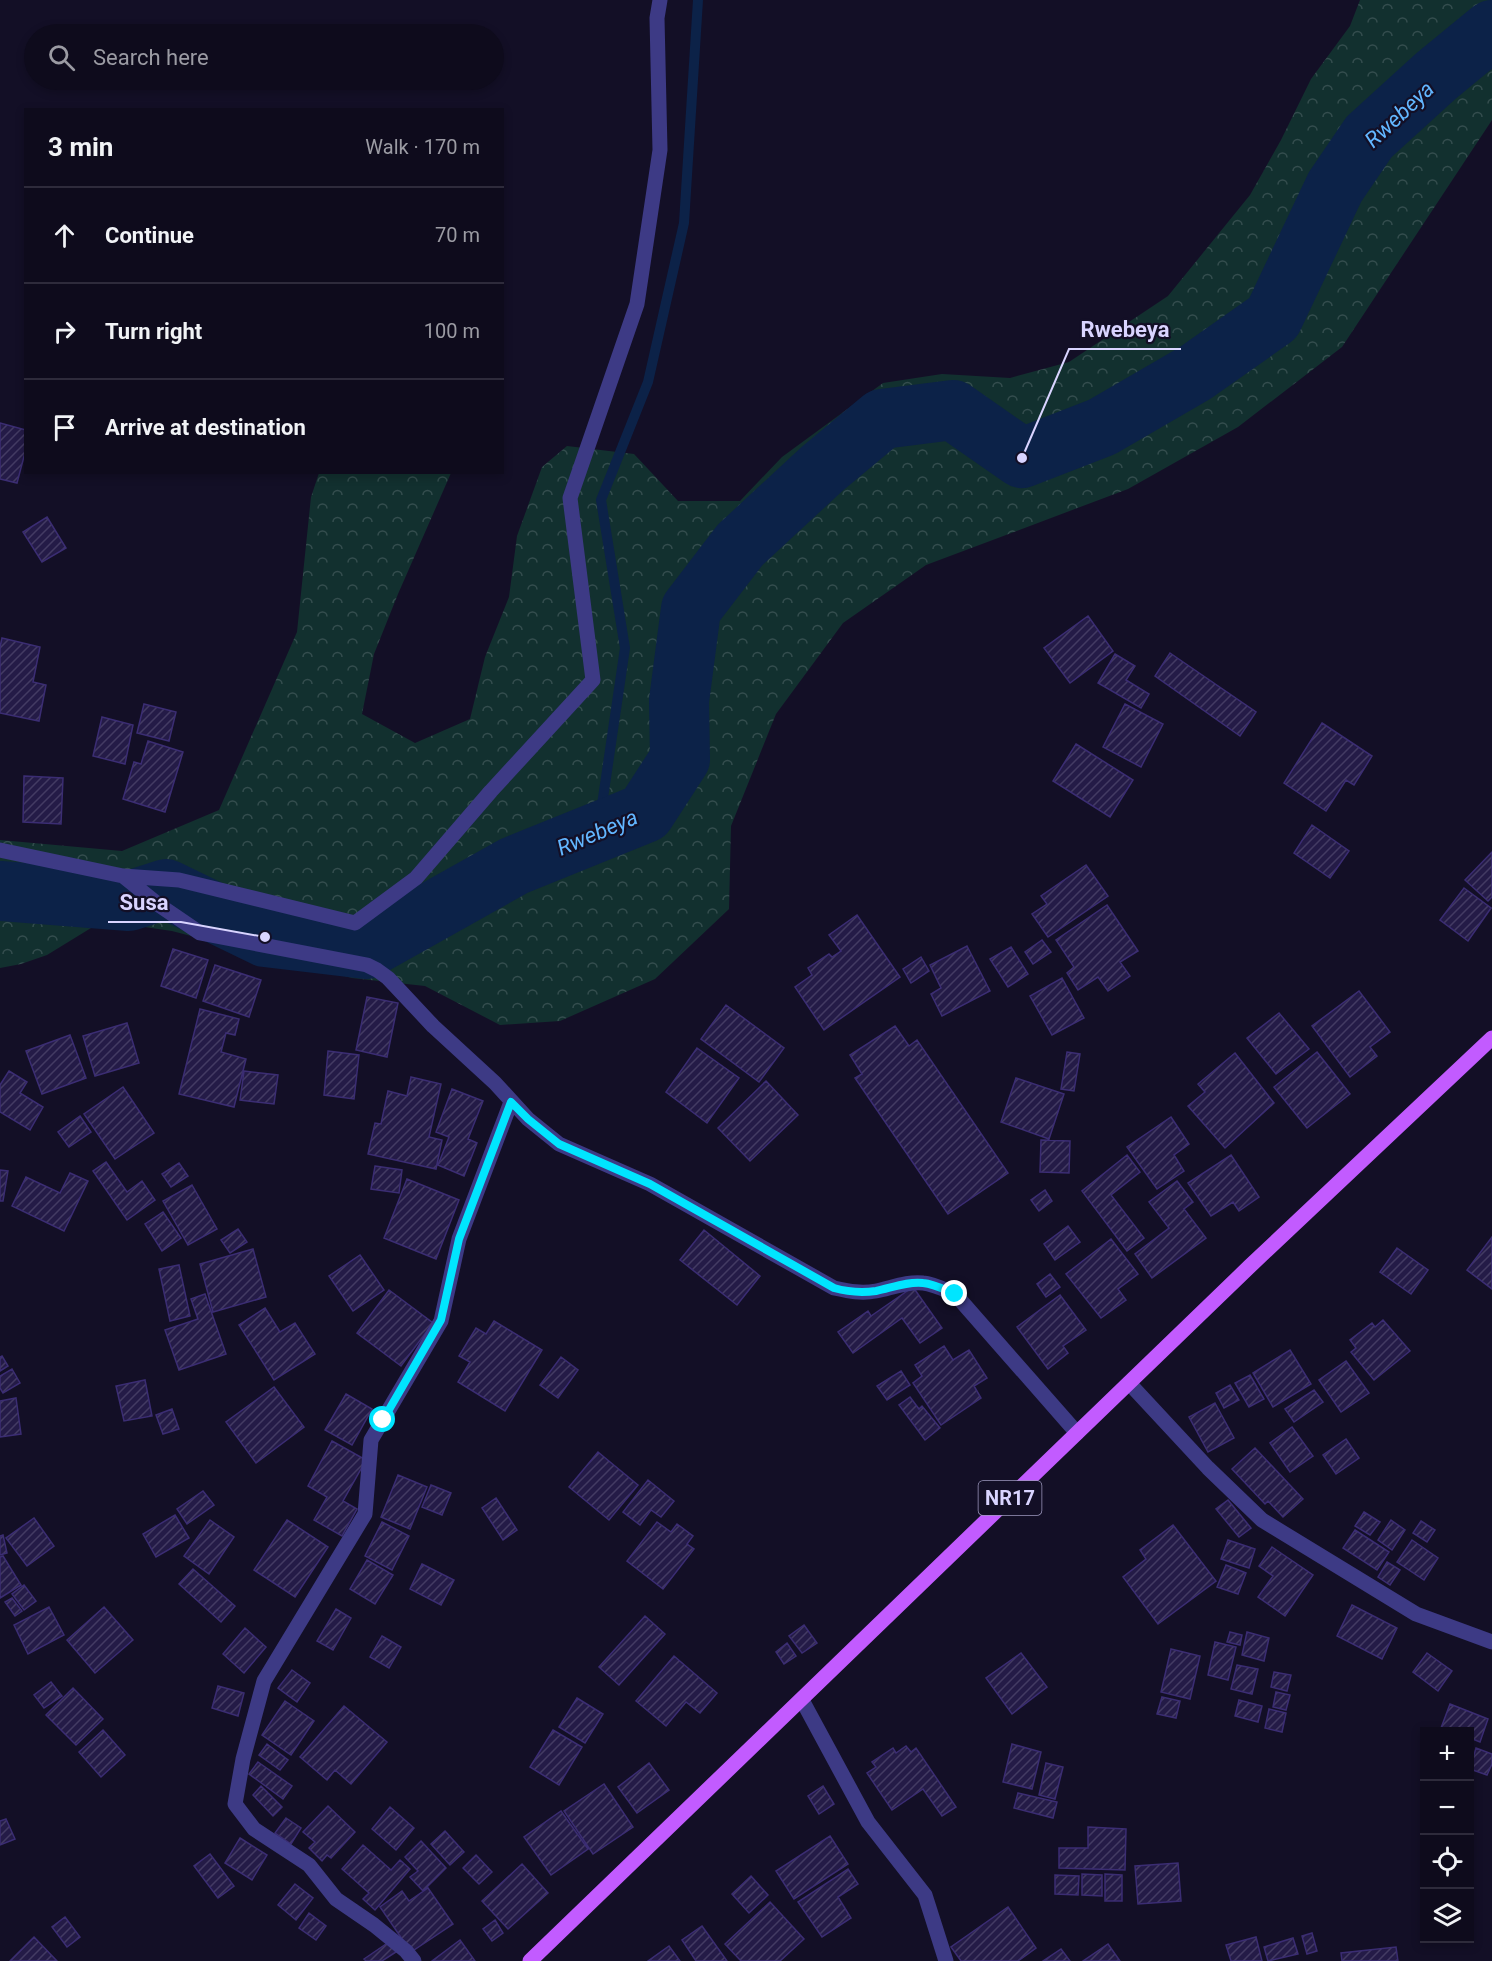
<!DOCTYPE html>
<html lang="en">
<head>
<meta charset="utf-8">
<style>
  body { margin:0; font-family:Roboto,sans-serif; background:#1c1929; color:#f1f3f6 }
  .controls { position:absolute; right:18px; bottom:18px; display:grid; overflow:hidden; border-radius:0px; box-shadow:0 3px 9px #0003 }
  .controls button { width:54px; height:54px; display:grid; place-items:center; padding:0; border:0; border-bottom:2px solid #2e2b3b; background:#0e0b1c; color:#f1f3f6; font:30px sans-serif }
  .stop { position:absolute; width:18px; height:18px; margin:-14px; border:4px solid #00e5ff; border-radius:50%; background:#fff }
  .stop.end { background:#00e5ff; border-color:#fff; box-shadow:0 2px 6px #0008 }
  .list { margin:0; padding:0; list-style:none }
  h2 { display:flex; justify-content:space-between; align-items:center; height:78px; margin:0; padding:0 24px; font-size:26px }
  h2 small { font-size:20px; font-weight:400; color:#9b9ba3 }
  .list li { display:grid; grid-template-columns:39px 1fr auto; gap:18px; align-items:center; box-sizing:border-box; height:96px; padding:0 24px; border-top:2px solid #2e2b3b }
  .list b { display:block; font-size:22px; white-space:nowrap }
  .list em { font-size:20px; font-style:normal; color:#9b9ba3 }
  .icon { flex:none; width:33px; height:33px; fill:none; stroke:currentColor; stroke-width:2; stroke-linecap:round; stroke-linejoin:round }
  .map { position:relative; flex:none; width:1492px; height:1961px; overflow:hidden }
  .search { position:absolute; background:#0e0b1c; box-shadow:0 3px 9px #0003; left:24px; top:24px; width:480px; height:66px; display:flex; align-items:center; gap:15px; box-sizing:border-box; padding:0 21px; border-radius:33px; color:#9b9ba3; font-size:22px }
  .panel { position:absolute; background:#0e0b1c; box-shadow:0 3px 9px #0003; left:24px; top:108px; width:480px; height:366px; border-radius:0px }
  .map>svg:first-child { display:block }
</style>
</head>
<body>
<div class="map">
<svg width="1492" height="1961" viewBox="0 0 1492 1961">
  <defs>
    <pattern id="forest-crowns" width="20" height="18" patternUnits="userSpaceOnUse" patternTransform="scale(1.5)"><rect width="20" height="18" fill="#12302f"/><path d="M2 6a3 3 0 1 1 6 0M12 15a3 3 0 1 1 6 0" fill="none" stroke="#344d4e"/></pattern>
    <pattern id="building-hatch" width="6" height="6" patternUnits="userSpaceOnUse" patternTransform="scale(1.5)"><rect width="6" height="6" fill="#241b47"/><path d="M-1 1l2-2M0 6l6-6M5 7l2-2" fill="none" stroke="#433b63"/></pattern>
  </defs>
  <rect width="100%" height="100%" fill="#130f26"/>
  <!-- forest -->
  <path fill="url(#forest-crowns)" d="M1360 0H1492V120L1342 347 1238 427 1128 489 926 565 843 623 776 714 731 826 729 909 655 979 560 1021 500 1025 425 986 352 978 172 931 117 923 91 928 47 955 21 964 0 968V840L122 851 219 810 297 632 311 497 319 473H451L398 594 374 654 362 714 415 743 470 719 485 657 509 597 517 536 542 467 567 446 634 454 678 501H740L782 457 883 383 942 374 1010 378 1069 362 1168 296 1250 195 1281 140 1311 79 1350 26Z"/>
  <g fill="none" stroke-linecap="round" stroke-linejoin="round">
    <!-- stream -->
    <path stroke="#0c2248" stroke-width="10" d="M598 832 625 648 601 500 648 382 684 223 698 0"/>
    <!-- river -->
    <path stroke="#0c2248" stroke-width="60" d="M0 891 129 901 166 889 265 937 366 949 514 866 645 813 680 759 679 701 691 609 740 545 822 469 882 419 953 410 1022 458 1102 427 1195 373 1273 318 1335 187 1369 137 1436 76 1492 30"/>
  </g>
  <!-- building -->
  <path fill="url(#building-hatch)" stroke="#3b2d73" stroke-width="1.5" d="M0 423 26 430V449L17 483 0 479Z
    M47 517 66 548 42 562 23 532Z
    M1088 616 1113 651 1070 683 1044 648Z
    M2 638 40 647 33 682 46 685 39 721 0 713V647Z
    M1170 653 1256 712 1240 736 1155 676Z
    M1115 654 1135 666 1126 680 1149 694 1141 708 1098 683Z
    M144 704 176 712 169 741 137 733Z
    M1125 704 1163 724 1141 767 1103 747Z
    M102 717 133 725 125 764 93 756Z
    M1322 723 1372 756 1354 785 1346 780 1326 811 1284 783Z
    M148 741 183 752 165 812 123 799 134 762 141 764Z
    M1076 744 1133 780 1110 817 1053 781Z
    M24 776 63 778 61 824 23 822Z
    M1312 825 1349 851 1330 878 1294 853Z
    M1492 852V897L1488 901 1465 880Z
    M1086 865 1108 896 1048 937 1032 914 1047 904 1041 896Z
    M1464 888 1491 908 1468 941 1440 920Z
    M1107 905 1138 951 1120 962 1130 976 1108 991 1098 977 1078 990 1067 973 1074 967 1056 940Z
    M857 915 900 977 824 1030 795 987 812 975 808 968 829 954 832 957 841 951 829 935Z
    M1042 940 1051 952 1033 964 1025 952Z
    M967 946 990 991 942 1016 931 994 941 988 930 965Z
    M1011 947 1028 974 1008 987 990 959Z
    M173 949 208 960 196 998 161 986Z
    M921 957 929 971 911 983 903 969Z
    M215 965 261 980 249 1017 203 1001Z
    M1062 978 1084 1018 1052 1035 1030 996Z
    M1359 991 1390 1032 1370 1047 1377 1056 1350 1077 1312 1026Z
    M367 997 398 1003 387 1057 356 1050Z
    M726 1005 784 1048 759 1082 701 1039Z
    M200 1009 239 1019 235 1035 226 1033 221 1052 246 1059 234 1107 179 1094Z
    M1279 1013 1309 1049 1276 1074 1247 1038Z
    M127 1023 139 1063 95 1076 83 1036Z
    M895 1026 909 1046 917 1040 1008 1173 948 1214 855 1078 862 1074 850 1055Z
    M70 1035 86 1078 42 1094 26 1051Z
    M697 1048 739 1078 707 1123 666 1092Z
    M328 1051 359 1055 354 1099 324 1095Z
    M1067 1052 1080 1054 1074 1091 1061 1089Z
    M1317 1052 1350 1094 1307 1128 1274 1087Z
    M1235 1053 1274 1103 1225 1148 1188 1106 1205 1092 1198 1084Z
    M9 1071 27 1082 20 1093 43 1107 30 1130 0 1112V1085Z
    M244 1071 278 1075 274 1104 240 1100Z
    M411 1077 441 1084 429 1137 442 1140 436 1169 368 1154 375 1123 381 1124 388 1091 407 1096Z
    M1016 1078 1064 1094 1049 1139 1001 1122Z
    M766 1081 798 1115 750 1161 718 1128Z
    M123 1087 154 1133 115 1159 84 1114Z
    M452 1089 483 1101 468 1139 477 1143 464 1176 438 1165 449 1137 436 1132Z
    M80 1116 91 1132 69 1147 58 1132Z
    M1171 1117 1189 1144 1174 1155 1184 1171 1157 1189 1127 1147Z
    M1041 1140 1070 1141 1069 1173 1040 1172Z
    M1127 1155 1140 1172 1111 1195 1144 1238 1127 1251 1082 1191Z
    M1231 1155 1259 1197 1239 1211 1233 1202 1211 1216 1188 1183Z
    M106 1162 127 1192 142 1181 155 1200 127 1220 93 1171Z
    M179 1163 188 1176 171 1187 162 1174Z
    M375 1166 402 1170 399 1193 371 1189Z
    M0 1170 8 1171 3 1201H0Z
    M70 1173 88 1181 64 1231 12 1206 26 1177 60 1193Z
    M407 1179 459 1200 436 1259 384 1238Z
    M1177 1181 1193 1202 1184 1209 1206 1238 1152 1278 1135 1254 1169 1228 1149 1202Z
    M192 1185 217 1229 188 1245 163 1201Z
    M1045 1190 1052 1201 1039 1211 1031 1200Z
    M163 1212 181 1238 162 1251 145 1224Z
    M1068 1226 1080 1242 1055 1260 1044 1244Z
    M238 1229 247 1242 230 1253 221 1240Z
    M704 1230 760 1276 737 1305 680 1260Z
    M1492 1237V1289L1467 1270Z
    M1111 1239 1138 1274 1118 1289 1126 1300 1101 1318 1066 1274Z
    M1397 1248 1428 1270 1411 1294 1380 1272Z
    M253 1249 266 1297 213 1312 200 1264Z
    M360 1255 384 1290 353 1311 329 1276Z
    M179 1265 190 1316 170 1321 159 1269Z
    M1050 1274 1060 1287 1046 1297 1037 1284Z
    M913 1287 942 1328 920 1343 902 1318 853 1353 838 1332 868 1311 871 1316Z
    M389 1290 433 1323 401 1366 357 1333Z
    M205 1294 226 1354 179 1370 165 1330 198 1319 191 1299Z
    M1060 1295 1086 1330 1063 1346 1068 1353 1048 1369 1017 1327Z
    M265 1308 280 1332 295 1323 315 1354 274 1380 239 1325Z
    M1383 1320 1410 1351 1374 1380 1351 1352 1356 1348 1350 1340 1372 1323 1375 1327Z
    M494 1321 542 1350 505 1411 458 1382 470 1362 459 1356 476 1328 486 1334Z
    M944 1346 953 1360 969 1350 987 1378 974 1386 981 1398 941 1425 913 1383 922 1376 915 1365Z
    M1290 1350 1311 1384 1273 1407 1253 1373Z
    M2 1356 8 1366 0 1371V1357Z
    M561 1357 578 1370 558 1398 540 1385Z
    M1346 1361 1369 1393 1341 1412 1319 1380Z
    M12 1369 20 1383 3 1393 0 1388V1376Z
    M901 1371 910 1385 887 1400 877 1386Z
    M1250 1375 1264 1399 1249 1407 1235 1383Z
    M145 1380 152 1416 124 1421 116 1386Z
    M1230 1385 1239 1400 1224 1408 1216 1393Z
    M274 1387 304 1427 256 1463 226 1422Z
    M1314 1390 1323 1402 1294 1422 1285 1409Z
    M346 1394 372 1409 352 1445 325 1430Z
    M910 1397 919 1409 922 1406 940 1428 925 1440 899 1405Z
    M16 1398 21 1434 0 1437V1401Z
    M1215 1403 1234 1438 1208 1452 1189 1417Z
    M172 1409 179 1429 163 1434 156 1415Z
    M1292 1427 1313 1456 1290 1472 1270 1443Z
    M1346 1439 1359 1458 1336 1474 1323 1455Z
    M332 1441 366 1460 343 1501 357 1509 342 1536 314 1520 327 1497 308 1486Z
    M1255 1448 1303 1499 1283 1517 1268 1501 1265 1504 1232 1469Z
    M598 1452 638 1485 609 1520 569 1487Z
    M398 1475 427 1487 410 1529 381 1517Z
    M648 1480 674 1501 661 1517 651 1510 640 1525 623 1512Z
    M431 1485 451 1493 442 1515 422 1507Z
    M203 1491 214 1505 187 1524 177 1509Z
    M496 1498 517 1530 503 1540 482 1508Z
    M1228 1500 1251 1528 1239 1537 1216 1509Z
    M1364 1512 1380 1522 1370 1535 1355 1526Z
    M175 1515 189 1538 156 1557 143 1534Z
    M34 1518 54 1546 27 1566 6 1538Z
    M210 1520 234 1537 209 1574 184 1556Z
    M287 1520 328 1547 295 1597 254 1570Z
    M1391 1520 1405 1530 1392 1550 1378 1540Z
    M1421 1521 1435 1530 1427 1542 1413 1533Z
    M382 1522 409 1536 392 1570 365 1556Z
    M657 1522 671 1532 677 1524 693 1536 687 1544 694 1549 663 1589 627 1561Z
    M1173 1525 1216 1581 1158 1624 1123 1577 1146 1559 1140 1550Z
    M1355 1530 1389 1552 1377 1570 1343 1548Z
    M3 1535 7 1553 0 1555V1536Z
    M1228 1540 1255 1549 1249 1568 1221 1559Z
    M1412 1540 1438 1558 1424 1580 1397 1562Z
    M1272 1547 1313 1575 1285 1616 1258 1597 1273 1576 1259 1566Z
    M3 1556 21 1585 0 1598V1557Z
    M367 1560 393 1575 375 1604 350 1589Z
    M1387 1562 1400 1570 1390 1585 1378 1577Z
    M422 1564 454 1580 441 1605 410 1589Z
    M1226 1565 1246 1573 1238 1594 1217 1587Z
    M193 1569 235 1606 221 1622 179 1584Z
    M24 1585 36 1601 24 1610 12 1594Z
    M12 1598 22 1611 15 1616 5 1602Z
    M1352 1605 1397 1628 1382 1659 1337 1636Z
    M49 1607 64 1635 28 1654 14 1625Z
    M104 1607 133 1640 95 1673 67 1640Z
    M336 1609 351 1618 333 1650 317 1641Z
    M645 1616 665 1634 619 1685 599 1667Z
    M804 1625 817 1643 802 1653 789 1636Z
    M245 1628 266 1647 244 1673 223 1654Z
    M1230 1632 1242 1635 1240 1645 1227 1642Z
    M1247 1632 1269 1638 1264 1661 1242 1655Z
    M382 1636 401 1647 389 1668 370 1657Z
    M1215 1642 1236 1647 1228 1680 1208 1675Z
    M787 1643 796 1656 784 1664 776 1652Z
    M1171 1649 1200 1656 1190 1699 1161 1692Z
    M1021 1653 1047 1687 1012 1714 986 1678Z
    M1427 1653 1452 1671 1438 1691 1413 1672Z
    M674 1656 717 1693 700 1713 686 1702 666 1726 636 1701Z
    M1237 1665 1258 1669 1252 1694 1231 1689Z
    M292 1670 310 1683 297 1702 278 1688Z
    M1274 1672 1291 1675 1287 1691 1271 1687Z
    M51 1682 62 1696 44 1708 34 1695Z
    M218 1686 244 1693 238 1716 212 1708Z
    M73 1688 103 1719 76 1745 46 1715Z
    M1276 1692 1290 1695 1286 1710 1273 1707Z
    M1162 1697 1180 1701 1176 1718 1157 1714Z
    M577 1698 603 1714 585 1743 559 1727Z
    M1239 1700 1262 1706 1258 1722 1235 1716Z
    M285 1701 314 1721 291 1755 262 1735Z
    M1450 1704 1488 1719 1480 1742 1470 1738V1732H1451L1441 1728Z
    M344 1706 387 1742 351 1784 335 1770 327 1780 300 1757Z
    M1269 1709 1286 1713 1282 1732 1265 1728Z
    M103 1730 125 1755 101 1777 79 1752Z
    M553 1730 582 1747 559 1785 530 1767Z
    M267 1744 288 1760 280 1770 259 1755Z
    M1012 1744 1041 1752 1032 1789 1003 1782Z
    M906 1746 911 1752 916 1748 956 1807 942 1816 923 1789 892 1810 867 1773 876 1767 872 1762 893 1748 896 1753Z
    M1476 1748 1492 1754V1764L1487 1775 1470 1769Z
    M258 1762 292 1786 283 1799 249 1774Z
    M649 1763 669 1790 637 1813 618 1787Z
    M1046 1763 1063 1767 1055 1799 1039 1795Z
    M604 1784 633 1827 593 1854 564 1811Z
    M261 1786 282 1807 273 1816 253 1795Z
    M823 1786 834 1804 819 1814 808 1796Z
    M1018 1793 1057 1802 1053 1818 1014 1808Z
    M328 1806 355 1832 331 1858 327 1855 322 1861 309 1848 315 1842 303 1832Z
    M390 1807 414 1828 396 1850 372 1829Z
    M561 1811 588 1849 551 1875 524 1837Z
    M286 1818 301 1828 291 1844 275 1833Z
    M6 1819 15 1839 0 1845V1821Z
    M1088 1827 1126 1829 1125 1870 1059 1868V1848H1088Z
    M445 1831 464 1852 450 1865 431 1844Z
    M830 1836 848 1864 794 1899 776 1871Z
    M240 1838 267 1855 252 1880 225 1863Z
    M421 1841 446 1868 423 1891 410 1877 418 1871 405 1857Z
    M363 1845 391 1870 400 1860 410 1869 375 1910 363 1899 369 1893 342 1869Z
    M210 1854 234 1886 218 1898 194 1866Z
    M476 1855 492 1872 479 1884 463 1868Z
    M1178 1863 1181 1901 1138 1904 1135 1866Z
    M522 1864 548 1893 508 1929 482 1901Z
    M848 1869 858 1884 838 1897 851 1918 822 1937 798 1902Z
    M1082 1874 1102 1875V1896L1082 1895Z
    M1105 1874 1122 1875V1901H1105Z
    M1055 1875 1079 1876 1078 1895 1055 1894Z
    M751 1876 768 1895 749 1913 732 1894Z
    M295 1884 313 1898 296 1920 278 1905Z
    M428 1888 453 1924 411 1952 380 1907 402 1891 409 1901Z
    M770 1902 804 1939 780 1961H741L725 1944Z
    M1008 1907 1036 1948 1018 1961H961L951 1947Z
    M309 1913 326 1926 316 1940 299 1928Z
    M65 1917 80 1937 67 1947 52 1927Z
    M495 1920 503 1933 492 1941 483 1929Z
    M702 1926 727 1961H696L682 1940Z
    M1312 1933 1317 1951 1307 1954 1302 1936Z
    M34 1937 57 1961H10Z
    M1256 1937 1262 1961H1231L1226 1945Z
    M1293 1938 1298 1954 1268 1961 1264 1947Z
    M460 1940 475 1961H432Z
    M389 1942 396 1952 382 1961H366L364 1959Z
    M1108 1944 1120 1961H1083Z
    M669 1946 680 1961H648Z
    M1396 1947 1398 1961H1342L1341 1953Z
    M1061 1949 1070 1961H1043Z"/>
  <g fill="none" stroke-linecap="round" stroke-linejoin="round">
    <!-- minor -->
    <path stroke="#3d3a85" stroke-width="15" d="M0 850 123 876 179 880 355 923 416 878 491 791 593 680 570 498 637 304 660 150 657 18 660 0
      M123 876 159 905 200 933 367 965 377 970 388 978 433 1026 495 1083 528 1119 559 1144 650 1184 834 1288C848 1291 861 1294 876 1291 891 1288 908 1281 923 1283 934 1284 945 1290 955 1294L1077 1433
      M1129 1383 1208 1468 1262 1520 1416 1614 1492 1642
      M802 1700 868 1822 925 1895 946 1961
      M414 1961 406 1951 374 1925 336 1899 309 1865 254 1829 235 1804 243 1759 264 1681 365 1514 371 1440 441 1321 459 1239 511 1102"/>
    <!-- primary -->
    <path stroke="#c25bff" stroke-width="15" d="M530 1961 1250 1266 1492 1038"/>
  </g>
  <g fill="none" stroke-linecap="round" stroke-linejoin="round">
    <!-- route -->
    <path stroke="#00e5ff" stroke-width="8" d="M383 1420 441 1320 459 1239 511 1102 528 1119 559 1144 650 1184 834 1288C848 1292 861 1293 876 1291 891 1288 908 1281 923 1283 935 1284 945 1290 955 1294"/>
  </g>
  <g text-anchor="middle" stroke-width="4.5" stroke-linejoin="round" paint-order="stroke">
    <!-- shield labels -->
    <rect fill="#130f26" stroke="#9e99be" stroke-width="1.5" x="978.5" y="1481" width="63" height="34" rx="4.5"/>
    <g font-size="20" font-weight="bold" fill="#d9d4ff">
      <text x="1010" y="1505">NR17</text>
    </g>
    <!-- water labels -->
    <g font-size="22" font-style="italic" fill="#62b6ff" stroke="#130f26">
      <text transform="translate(1399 114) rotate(-43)" y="8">Rwebeya</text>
      <text transform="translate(597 832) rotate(-23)" y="8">Rwebeya</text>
    </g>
  </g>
  <!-- callouts -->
  <path fill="none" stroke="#d9d4ff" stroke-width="2" d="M1022 458L1069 349H1181M265 937L181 922H108"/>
  <g fill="#d9d4ff" stroke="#130f26" stroke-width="2">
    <circle cx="1022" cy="458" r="6"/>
    <circle cx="265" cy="937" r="6"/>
  </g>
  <g font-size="22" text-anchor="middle" font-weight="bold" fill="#d9d4ff" stroke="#130f26" stroke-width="4.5" stroke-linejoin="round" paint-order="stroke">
    <text x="1125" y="337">Rwebeya</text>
    <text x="144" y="910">Susa</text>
  </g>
</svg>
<div class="controls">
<button>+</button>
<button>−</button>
<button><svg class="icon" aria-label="locate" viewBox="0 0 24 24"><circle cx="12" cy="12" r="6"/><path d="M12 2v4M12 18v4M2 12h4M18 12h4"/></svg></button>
<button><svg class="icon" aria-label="layers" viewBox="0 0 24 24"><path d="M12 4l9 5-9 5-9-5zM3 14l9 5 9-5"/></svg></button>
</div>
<div class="stop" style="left:383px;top:1420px"></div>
<div class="stop end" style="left:955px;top:1294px"></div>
<div class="search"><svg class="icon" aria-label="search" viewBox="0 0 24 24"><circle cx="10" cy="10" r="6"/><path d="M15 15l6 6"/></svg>Search here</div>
<section class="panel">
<h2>3 min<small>Walk · 170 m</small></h2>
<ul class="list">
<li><svg class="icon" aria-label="ahead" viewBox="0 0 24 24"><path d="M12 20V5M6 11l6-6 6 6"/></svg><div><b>Continue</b></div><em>70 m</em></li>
<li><svg class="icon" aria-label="right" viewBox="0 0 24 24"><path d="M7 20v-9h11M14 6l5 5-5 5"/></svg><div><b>Turn right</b></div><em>100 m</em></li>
<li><svg class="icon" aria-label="arrive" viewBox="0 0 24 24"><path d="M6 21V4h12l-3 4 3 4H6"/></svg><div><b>Arrive at destination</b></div></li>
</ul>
</section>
</div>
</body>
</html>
